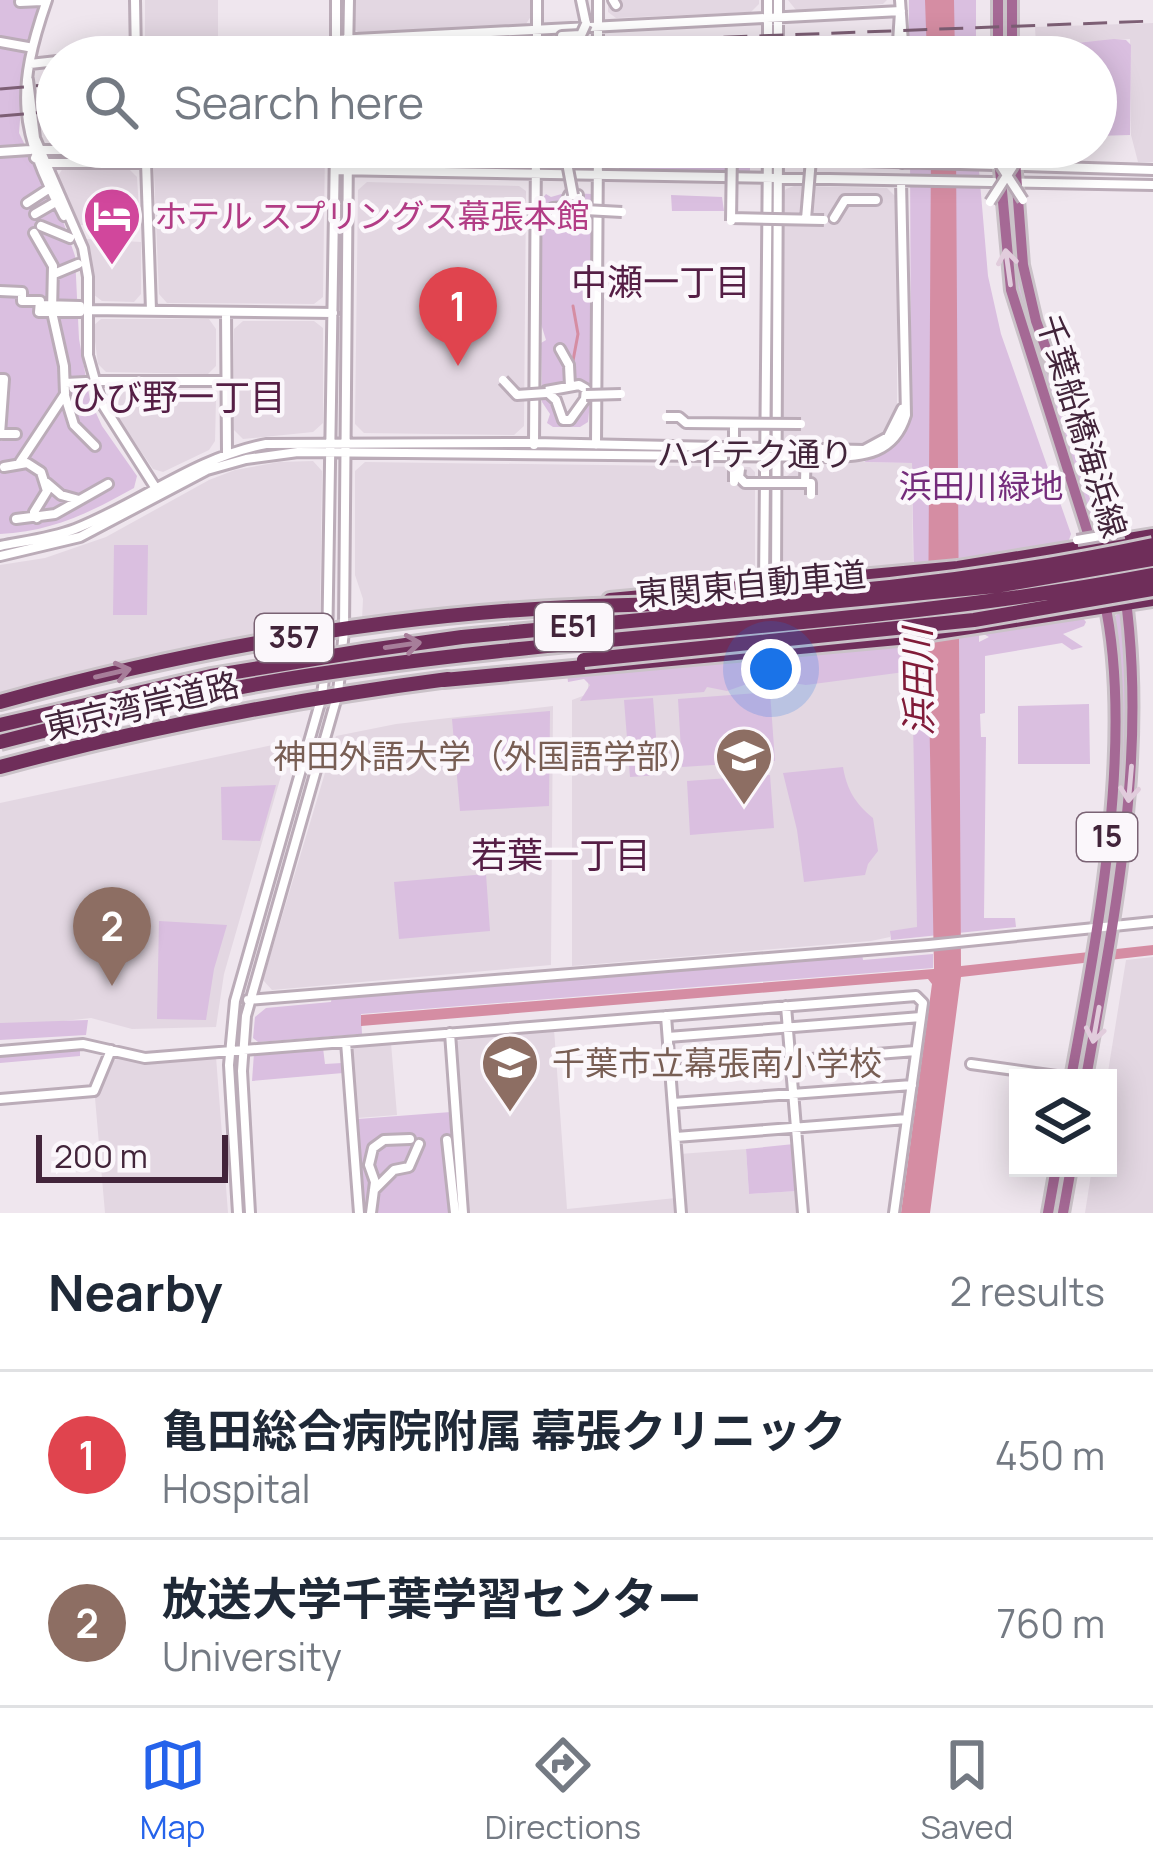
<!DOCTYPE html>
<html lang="en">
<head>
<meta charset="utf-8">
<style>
  body { margin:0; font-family:Manrope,"Noto Sans JP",sans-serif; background:#f2f2f3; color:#1f2937 }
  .controls { position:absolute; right:36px; bottom:36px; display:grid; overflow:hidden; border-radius:0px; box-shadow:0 6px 30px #0003 }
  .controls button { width:108px; height:108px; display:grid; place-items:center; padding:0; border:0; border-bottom:3px solid #e0e1e3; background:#fff; color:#1f2937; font:60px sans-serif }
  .scale { position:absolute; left:36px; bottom:30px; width:192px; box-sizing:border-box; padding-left:12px; border:6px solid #42243a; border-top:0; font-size:33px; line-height:42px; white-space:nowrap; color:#42243a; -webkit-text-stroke:9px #fbf7fb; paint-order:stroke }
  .you { position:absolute; left:771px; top:669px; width:42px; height:42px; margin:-30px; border:9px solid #fff; border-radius:50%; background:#1a73e8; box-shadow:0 0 0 18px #1a73e833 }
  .badge { display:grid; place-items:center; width:78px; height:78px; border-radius:50%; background:#2563eb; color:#fff; font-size:39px; font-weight:700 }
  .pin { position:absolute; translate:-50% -99px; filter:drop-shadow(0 3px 6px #0008) }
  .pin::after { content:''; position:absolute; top:63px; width:42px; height:36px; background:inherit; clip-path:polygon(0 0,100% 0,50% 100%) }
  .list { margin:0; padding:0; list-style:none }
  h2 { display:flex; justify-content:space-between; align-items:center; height:156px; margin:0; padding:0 48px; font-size:51px }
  h2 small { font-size:39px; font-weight:400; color:#747a83 }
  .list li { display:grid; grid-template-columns:78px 1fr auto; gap:36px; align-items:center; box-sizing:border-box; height:168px; padding:0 48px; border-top:3px solid #e0e1e3 }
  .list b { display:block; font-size:45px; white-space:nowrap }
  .list p { margin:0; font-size:39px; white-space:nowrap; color:#747a83 }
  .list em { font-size:39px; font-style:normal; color:#747a83 }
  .icon { flex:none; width:66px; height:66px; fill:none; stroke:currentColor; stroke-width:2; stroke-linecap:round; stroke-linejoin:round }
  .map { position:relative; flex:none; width:1153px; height:1213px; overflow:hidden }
  .search { position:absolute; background:#fff; box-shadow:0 6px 30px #0003; left:36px; right:36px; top:36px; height:132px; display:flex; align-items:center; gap:30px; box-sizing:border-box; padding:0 42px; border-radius:66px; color:#747a83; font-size:45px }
  .sheet { height:492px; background:#fff }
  nav { display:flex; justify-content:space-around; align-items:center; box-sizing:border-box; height:168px; border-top:3px solid #e0e1e3; background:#fff; font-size:33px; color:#747a83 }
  nav a { display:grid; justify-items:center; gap:6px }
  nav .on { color:#2563eb }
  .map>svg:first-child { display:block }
</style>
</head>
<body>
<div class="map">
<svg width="1153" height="1213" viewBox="0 0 1153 1213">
  <rect width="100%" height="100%" fill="#efe6ee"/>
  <!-- built -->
  <path fill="#e3d7e2" d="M145 0H218V54L145 57Z
    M353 0H533V13L524 27 365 37 354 29Z
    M608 0H759V4L751 12 616 18 608 12Z
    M788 0H887L883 4 796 10Z
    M1153 23V162H1138L1131 135 1130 39 1036 45 1035 27Z
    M153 147H325L323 297 314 304 167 303 159 294Z
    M63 168 129 169 137 177 140 226 79 225 56 179Z
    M367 182 519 186 526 191 524 426 514 435 364 433 355 424 358 190Z
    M794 186 887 188 897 198V415L890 431 878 442 862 448 790 447 780 437V199L786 189Z
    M87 239 141 242V294L134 302 102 301 93 294Z
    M101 319H209L216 329V366L208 374 106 372 98 364 93 326Z
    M243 321H314L323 328V423L313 432 243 439 234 430V329Z
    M115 388 207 390 216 399 215 441 209 450 163 472 153 469 118 418 108 396Z
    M313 461 322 471 320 617 313 627 181 649 0 695V565L45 558 106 537 209 480 235 470 279 462Z
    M808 461 912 463 913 566 792 578 783 566 784 478Z
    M365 462 750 467 755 472V571L746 582 362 620 363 599 355 575V471Z
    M915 644 917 928 891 931 890 937 871 941 572 966V700L588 694V681L903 654Z
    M553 706 551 965 272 990 263 980 336 736 396 724Z
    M291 741 224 974 216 1027 132 1029 91 1018 0 1028V803Z
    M1153 957V1213H1085L1092 1168H1108L1107 1078 1126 960Z
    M554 1029 567 1209 676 1198 677 1213H467L455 1041Z
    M391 1043 397 1115 357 1118 351 1050 354 1046Z
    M216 1057 228 1213H105L95 1098 112 1061 120 1058 144 1063Z
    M746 1149 749 1194 797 1191 799 1213H685L680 1154Z"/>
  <!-- green -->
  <path fill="#dabfe0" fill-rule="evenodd" d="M0 0H43L25 56 19 133 63 221 75 256 79 339 90 400 102 426 137 476 134 488C91 512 51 532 0 534Z
    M909 0H976V57H909Z
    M1114 39 1126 40 1131 45 1130 135 1096 136V57H1037V47Z
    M910 147H977L988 276 1001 334 1071 534 1069 540 1053 547 979 557V642L989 637 980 632 1082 617 1086 622 1084 626 1063 634 1083 647 1072 650 1062 643 985 656V713L980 714 981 737H986L984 918H1015L1016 927 891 940 890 931 917 927 912 671 806 685 786 682 758 690 747 684 727 691 707 687 704 692 580 701 590 685 584 679 568 682 567 673 906 640 909 648 915 649 912 463 864 462 898 443 911 414Z
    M366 156 518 157 519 170 366 164Z
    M619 159 750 164V176L619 173Z
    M565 193 593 194 590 319C595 343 591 397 588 422L580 427H553L547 423 550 414 542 402 541 343 546 340 541 324 542 199 546 194 551 197ZM583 386 585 400 570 419 563 420 551 395 546 394Z
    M671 195 722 197 724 211H672Z
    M1009 201 1030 323 1102 534 1095 536 1027 324 1014 268Z
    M114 545H148L147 615H113Z
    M1119 613 1123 616C1133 697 1130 831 1104 906L1118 649 1115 616Z
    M770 692 775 761 682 767 678 699Z
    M653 698 659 775 630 777 624 700Z
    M1089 704 1090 764H1018V706Z
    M550 711 549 806 460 811 452 719Z
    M843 767C847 790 855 803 873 818L878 851 868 864 865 875 804 882 797 830 783 773Z
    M770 775 774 828 690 835 687 781Z
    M276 785 260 841 222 840 221 787Z
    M486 874 490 931 399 939 394 882Z
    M159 921 227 925 214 969 206 1020 157 1019Z
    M862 954 863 960 933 954V968L361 1014 362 1034 258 1042 253 1038 255 1017 266 1008 331 1002 332 996Z
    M88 1020 86 1035 0 1040V1023Z
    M80 1048V1056L0 1063V1055Z
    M323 1048 325 1064 342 1063 343 1073 252 1081 254 1053Z
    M451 1112 458 1213H365L358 1119Z
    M794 1144 797 1191 749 1194 746 1149Z"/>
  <!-- water -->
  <path fill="#d58da3" d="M925 0H954L955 57H927Z
    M931 147H956L961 966 1153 945V955L961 977 930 1213H901L932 984 928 979 361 1026V1015L934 969 928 645Z"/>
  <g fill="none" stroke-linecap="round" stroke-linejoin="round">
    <!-- stream -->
    <path stroke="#d58da3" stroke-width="3" d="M572 366 578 334 573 306"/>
    <defs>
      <path id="minor" d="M47 0C15 92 19 130 64 216
        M135 0 136 57
        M581 0 586 24
        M613 0 616 5
        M900 0 904 57
        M20 2 42 1
        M336 40 901 11
        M0 42 28 47
        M117 57 136 56
        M336 57V0
        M348 57 349 0
        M537 57V0
        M598 57V0
        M768 57V0
        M778 57V0
        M897 57 900 12
        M30 64 57 61
        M28 80 35 138 83 248 88 277V355L101 402 155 487
        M899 147 902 163
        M144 150H39L35 158 44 163H146
        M335 151 598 153 1153 170
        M0 152 30 150
        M146 162 151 310
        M335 170 1153 185
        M569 195H578L577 206 585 209 580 220 555 223 553 208 564 207Z
        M27 203 47 190
        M35 214 54 203
        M834 218 845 200H876
        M41 226 70 238
        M54 274 78 264
        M0 291 22 292V301H40L39 312H80
        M40 305 80 306
        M86 310 333 313
        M226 312 227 453
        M560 349 569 365 570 386
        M0 379H4L0 434
        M94 381H225
        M65 383 86 382
        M579 385 586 389 585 399 570 420H563L556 400 546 391Z
        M65 396 74 425 95 446
        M3 434H16
        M534 445 536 148
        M596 445 598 147
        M20 462 65 394 64 366 52 312 53 266 34 233
        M4 467 27 463 41 472 47 491 34 512 37 518
        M47 483 61 495 79 500
        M16 519 55 514 108 484
        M0 546C25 541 51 538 75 529 141 503 194 458 266 444L534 443 864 450 888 437 902 409
        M0 556 80 537 207 470 246 459 298 452 830 457C865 456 894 454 906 415L901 181
        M776 583 778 147
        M764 586 768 147
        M327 655 335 147
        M248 1000 929 945 1153 922
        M786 1006 803 1213
        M666 1016 681 1213
        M450 1033 463 1213
        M668 1037 921 1017
        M346 1042 359 1213
        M0 1051 83 1044 145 1058 916 996 923 1003 894 1213
        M971 1064 1071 1078
        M670 1070 916 1051
        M0 1099 94 1091 111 1050
        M673 1103 912 1085
        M676 1137 907 1119
        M447 1140 455 1213
        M374 1190 394 1170 409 1167 419 1144
        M238 1213 229 1065 235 1001 322 696 325 670
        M250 1213 242 1071 246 1016 338 693 344 630 348 147
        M371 1213 375 1182 369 1165 373 1148 384 1140 410 1139"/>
      <path id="major" d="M998 0V57
        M1012 0V57
        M998 147 1011 290 1092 546
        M1014 147 1023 265 1036 321 1115 540
        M1071 1078C1097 938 1135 738 1104 599
        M1086 1078C1116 907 1153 731 1119 558
        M1048 1213 1056 1168
        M1063 1213 1071 1168"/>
      <path id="highway" d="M610 600 958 568 1153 536
        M444 680 898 638 1153 599
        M0 702C192 649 394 613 593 606
        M0 767C148 727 296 699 448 679"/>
    </defs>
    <!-- minor casing -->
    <use href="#minor" stroke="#bbacb8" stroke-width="14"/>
    <!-- major casing -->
    <use href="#major" stroke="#cac2c8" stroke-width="16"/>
    <!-- highway casing -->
    <use href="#highway" stroke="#cac2c8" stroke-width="20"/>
    <!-- minor -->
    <use href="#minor" stroke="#fff" stroke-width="8"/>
    <!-- major -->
    <use href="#major" stroke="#a56995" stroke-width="10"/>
    <!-- highway -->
    <use href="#highway" stroke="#6f2e5a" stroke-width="14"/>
    <!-- rail -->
    <path stroke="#7d5f75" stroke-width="3" stroke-dasharray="24 12" stroke-linecap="butt" d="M400 57 704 38 1153 21
      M0 89 57 84
      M0 116 57 111"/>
    <defs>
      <path id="minor-bridge" d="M563 57 562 36 581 35 586 24
        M564 147 573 195
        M990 149 1023 200
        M990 202 1024 149
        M513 210H552
        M585 210 622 212
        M731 218 824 220
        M806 219 812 147
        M731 221 732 150
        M503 380 517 395 546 393
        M586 395 621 394
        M666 417H679L686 423 801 424
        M740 469 739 477 745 483H811V495
        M734 482V424
        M805 483 806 441
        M1077 540 1124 532"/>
      <path id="highway-bridge" d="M593 606C781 602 969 584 1153 545
        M584 660 974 620 1153 589
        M0 725 211 676 363 651 462 637 996 586 1153 559
        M0 742C103 715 207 691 312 675 591 632 875 628 1153 575"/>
    </defs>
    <!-- minor-bridge casing -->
    <use href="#minor-bridge" stroke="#bbacb8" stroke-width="14" stroke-linecap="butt"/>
    <!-- highway-bridge casing -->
    <use href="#highway-bridge" stroke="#cac2c8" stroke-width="20" stroke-linecap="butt"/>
    <!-- minor-bridge -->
    <use href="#minor-bridge" stroke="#fff" stroke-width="8"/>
    <!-- highway-bridge -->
    <use href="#highway-bridge" stroke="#6f2e5a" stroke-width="14"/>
  </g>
  <!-- one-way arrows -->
  <defs><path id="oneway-shaft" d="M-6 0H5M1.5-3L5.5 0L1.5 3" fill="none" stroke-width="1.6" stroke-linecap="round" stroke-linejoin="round" transform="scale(3)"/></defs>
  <g stroke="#e1ccdc">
    <use href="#oneway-shaft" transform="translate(1008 267) rotate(-98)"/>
    <use href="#oneway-shaft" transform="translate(1130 784) rotate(95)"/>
    <use href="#oneway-shaft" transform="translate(1096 1025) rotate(100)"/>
  </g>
  <g stroke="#a77e9a">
    <use href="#oneway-shaft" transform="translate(403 645) rotate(-8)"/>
    <use href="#oneway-shaft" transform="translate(113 673) rotate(-13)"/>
  </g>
  <!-- icons -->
  <defs>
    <symbol id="hotel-pin" viewBox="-11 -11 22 30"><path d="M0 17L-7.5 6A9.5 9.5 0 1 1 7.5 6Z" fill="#d1479c" stroke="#fbf7fb"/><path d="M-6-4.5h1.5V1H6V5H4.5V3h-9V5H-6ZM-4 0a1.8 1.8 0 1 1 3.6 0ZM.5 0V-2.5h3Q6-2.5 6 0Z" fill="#fff"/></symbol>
    <symbol id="university-pin" viewBox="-11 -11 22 30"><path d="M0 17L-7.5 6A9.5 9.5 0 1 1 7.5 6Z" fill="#8d6e63" stroke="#fbf7fb"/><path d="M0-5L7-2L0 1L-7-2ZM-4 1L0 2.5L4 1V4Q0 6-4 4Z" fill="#fff"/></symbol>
    <symbol id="school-pin" viewBox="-11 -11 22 30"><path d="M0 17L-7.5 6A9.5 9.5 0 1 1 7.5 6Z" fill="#8d6e63" stroke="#fbf7fb"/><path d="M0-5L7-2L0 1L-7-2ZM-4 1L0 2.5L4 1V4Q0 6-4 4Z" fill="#fff"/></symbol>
  </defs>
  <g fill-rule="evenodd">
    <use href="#hotel-pin" x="79" y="183" width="66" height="90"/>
    <use href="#university-pin" x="711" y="723" width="66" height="90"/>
    <use href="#school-pin" x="477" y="1030" width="66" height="90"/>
  </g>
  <g text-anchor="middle" stroke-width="9" stroke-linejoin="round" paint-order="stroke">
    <!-- shield labels -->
    <g fill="#fbf7fb" stroke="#7a6374" stroke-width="3">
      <rect x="535" y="603" width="78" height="48" rx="9"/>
      <rect x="255" y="614" width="78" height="48" rx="9"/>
      <rect x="1077" y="813" width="60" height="48" rx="9"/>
    </g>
    <g font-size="30" font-weight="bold" fill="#42243a">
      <text x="574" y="637">E51</text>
      <text x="294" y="648">357</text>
      <text x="1107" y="847">15</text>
    </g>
    <!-- hotel labels -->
    <g font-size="33" fill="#b23c85" stroke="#fbf7fb" text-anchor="start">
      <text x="154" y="228">ホテル スプリングス幕張本館</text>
    </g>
    <!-- street labels -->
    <g font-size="33" fill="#42243a" stroke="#fbf7fb">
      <text transform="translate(1082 426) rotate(73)" y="12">千葉船橋海浜線</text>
      <text x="755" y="466">ハイテク通り</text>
      <text transform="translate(751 584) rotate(-5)" y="12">東関東自動車道</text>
      <text transform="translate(142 706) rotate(-13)" y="12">東京湾岸道路</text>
    </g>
    <!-- park labels -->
    <g font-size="33" fill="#752c7b" stroke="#fbf7fb">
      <text x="981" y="498">浜田川緑地</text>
    </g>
    <!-- education labels -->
    <g font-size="33" fill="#785e54" stroke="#fbf7fb" text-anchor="end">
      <text x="702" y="768">神田外語大学（外国語学部）</text>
      <text x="552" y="1075" text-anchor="start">千葉市立幕張南小学校</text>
    </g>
    <!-- neighbourhood labels -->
    <g font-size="36" fill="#551e45" stroke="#fbf7fb">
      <text x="661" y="295">中瀬一丁目</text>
      <text x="178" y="410">ひび野一丁目</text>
      <text x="561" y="868">若葉一丁目</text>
    </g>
    <!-- water labels -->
    <g font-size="36" font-style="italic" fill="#811b39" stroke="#fbf7fb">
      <text transform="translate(918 682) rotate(-91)" y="13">浜田川</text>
    </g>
  </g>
</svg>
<div class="controls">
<button><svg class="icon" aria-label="layers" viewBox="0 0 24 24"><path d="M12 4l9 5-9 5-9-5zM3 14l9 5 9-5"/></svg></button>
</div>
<div class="scale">200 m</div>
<div class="you"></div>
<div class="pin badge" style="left:458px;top:366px;background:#e0444e">1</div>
<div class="pin badge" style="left:112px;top:986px;background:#8d6e63">2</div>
<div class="search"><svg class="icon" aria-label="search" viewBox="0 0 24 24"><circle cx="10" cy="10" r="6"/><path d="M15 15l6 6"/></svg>Search here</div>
</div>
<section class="sheet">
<h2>Nearby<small>2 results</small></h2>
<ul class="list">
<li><span class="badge" style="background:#e0444e">1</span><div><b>亀田総合病院附属 幕張クリニック</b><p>Hospital</p></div><em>450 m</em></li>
<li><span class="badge" style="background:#8d6e63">2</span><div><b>放送大学千葉学習センター</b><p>University</p></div><em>760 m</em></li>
</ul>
</section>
<nav>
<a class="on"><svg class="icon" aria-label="map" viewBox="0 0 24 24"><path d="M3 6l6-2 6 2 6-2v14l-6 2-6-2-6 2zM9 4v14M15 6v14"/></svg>Map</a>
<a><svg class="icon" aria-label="directions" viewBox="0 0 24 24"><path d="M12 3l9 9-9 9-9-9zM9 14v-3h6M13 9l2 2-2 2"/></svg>Directions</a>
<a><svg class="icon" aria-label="saved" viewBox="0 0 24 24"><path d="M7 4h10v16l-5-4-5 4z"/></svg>Saved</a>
</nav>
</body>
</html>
